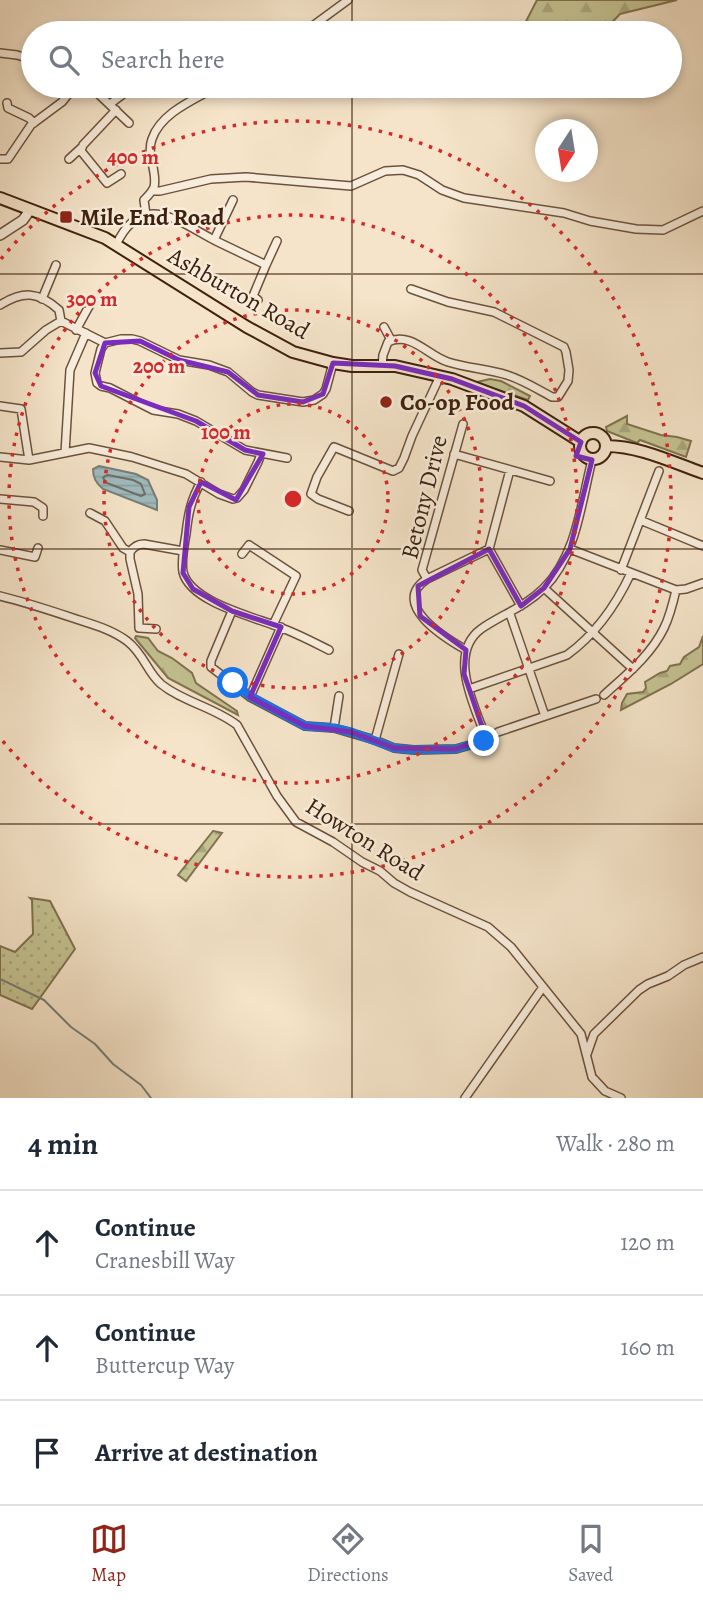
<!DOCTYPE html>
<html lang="en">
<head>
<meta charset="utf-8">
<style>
  body { margin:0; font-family:Alegreya,serif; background:#f6f6f7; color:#1f2937 }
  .compass { position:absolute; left:535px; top:119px; width:63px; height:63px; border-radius:50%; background:#fff; box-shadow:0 4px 10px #0003; rotate:192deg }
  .stop { position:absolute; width:21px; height:21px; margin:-16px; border:5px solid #1a73e8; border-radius:50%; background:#fff }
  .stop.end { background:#1a73e8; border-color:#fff; box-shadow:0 2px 7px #0008 }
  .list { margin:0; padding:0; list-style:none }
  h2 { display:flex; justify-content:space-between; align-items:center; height:91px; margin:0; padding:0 28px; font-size:30px }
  h2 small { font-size:23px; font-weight:400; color:#747a83 }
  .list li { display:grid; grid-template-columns:46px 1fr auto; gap:21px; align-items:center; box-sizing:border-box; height:105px; padding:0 28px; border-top:2px solid #e0e1e3 }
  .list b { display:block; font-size:26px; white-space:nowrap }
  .list p { margin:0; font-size:23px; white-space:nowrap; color:#747a83 }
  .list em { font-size:23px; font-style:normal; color:#747a83 }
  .icon { flex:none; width:38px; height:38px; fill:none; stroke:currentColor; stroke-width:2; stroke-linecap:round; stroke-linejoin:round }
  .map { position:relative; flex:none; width:703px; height:1098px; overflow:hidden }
  .search { position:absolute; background:#fff; box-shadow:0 4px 10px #0003; left:21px; right:21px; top:21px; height:77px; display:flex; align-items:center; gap:18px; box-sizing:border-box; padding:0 24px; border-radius:38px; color:#747a83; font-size:26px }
  .sheet { height:406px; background:#fff }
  nav { display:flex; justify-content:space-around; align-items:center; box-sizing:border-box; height:98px; border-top:2px solid #e0e1e3; background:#fff; font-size:19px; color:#747a83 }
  nav a { display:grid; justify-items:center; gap:4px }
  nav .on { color:#8f2418 }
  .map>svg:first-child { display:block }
</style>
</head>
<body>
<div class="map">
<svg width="703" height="1098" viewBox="0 0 703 1098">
  <defs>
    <pattern id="grass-dots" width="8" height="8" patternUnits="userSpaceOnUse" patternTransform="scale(1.75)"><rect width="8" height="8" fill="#c4c291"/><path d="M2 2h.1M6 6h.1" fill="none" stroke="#a9a67c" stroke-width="1.8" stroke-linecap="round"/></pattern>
    <pattern id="forest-firs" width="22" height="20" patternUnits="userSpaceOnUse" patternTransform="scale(1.75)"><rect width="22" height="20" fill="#c4c291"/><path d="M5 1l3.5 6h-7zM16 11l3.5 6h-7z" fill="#a9a67c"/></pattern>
    <pattern id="water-rules" width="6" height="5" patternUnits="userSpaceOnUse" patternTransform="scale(1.75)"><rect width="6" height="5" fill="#9fbcbf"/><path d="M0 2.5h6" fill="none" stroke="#8aa1a3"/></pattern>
  </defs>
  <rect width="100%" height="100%" fill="#f5e4c9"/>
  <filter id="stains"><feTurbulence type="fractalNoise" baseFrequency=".00286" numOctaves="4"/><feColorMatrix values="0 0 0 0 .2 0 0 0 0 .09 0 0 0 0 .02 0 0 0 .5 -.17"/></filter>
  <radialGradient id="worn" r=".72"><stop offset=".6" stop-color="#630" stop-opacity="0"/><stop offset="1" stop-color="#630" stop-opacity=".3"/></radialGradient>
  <!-- grass -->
  <path fill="url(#grass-dots)" stroke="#817250" stroke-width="2" d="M30 898 50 901 75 949 32 1009 0 995V946L15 952 33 934 32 900Z"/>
  <!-- forest -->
  <path fill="url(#forest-firs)" stroke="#817250" stroke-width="2" d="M537 0H677L620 14 602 33H520Z
    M494 86H553L544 96Z
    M490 379 501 381 530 396 528 400 480 384 477 382Z
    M627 416V424L661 435 677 437 691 441 686 457 640 440 637 443 607 431 606 427Z
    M136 636 148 638 158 651 172 658 192 673 196 683 237 711 238 715 168 678 135 638Z
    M703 636V664L671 684 621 710 622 703 627 694 643 692 646 688 645 682 660 673 667 671 670 666 680 664 684 657 699 647Z
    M213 831 222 833 186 881 178 875Z"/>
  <!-- water -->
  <path fill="url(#water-rules)" stroke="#787e78" stroke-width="2" d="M99 466 136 474 148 480 157 500V510L103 489C96 483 93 478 93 469Z"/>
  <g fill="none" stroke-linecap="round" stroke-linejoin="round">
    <!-- shore -->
    <path stroke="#6e6e66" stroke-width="2" d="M108 475 133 480 141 484 145 494 141 496 107 483 103 478 105 476Z"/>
    <!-- stream -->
    <path stroke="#787e78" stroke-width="2" d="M0 979 44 1000 71 1027 95 1044 113 1064 141 1085 151 1098"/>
    <defs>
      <path id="minor" d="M303 33 348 0
        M0 53 17 55 33 60
        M90 86 129 123
        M7 103 8 108 29 118 34 123
        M110 104 134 86
        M116 110 83 145 81 151 107 183 121 174
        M0 159H8L31 125 62 102 75 86
        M69 159 81 148
        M153 191H160L211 179 246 177 351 186 385 171 403 170 419 175 442 190 464 198 564 213 590 221 636 229 663 230 703 211
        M146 215 144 200C148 196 152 192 154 187 158 173 146 155 152 139 161 112 196 99 218 86
        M214 240 233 200
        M116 245C142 189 179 222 216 241 233 249 249 257 266 265L277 241
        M42 299 56 265
        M258 300 253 296 266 265
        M0 305C23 291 38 291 59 310L61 321 105 343
        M384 327 391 340
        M76 330 93 299
        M105 343 121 339H132L140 341 179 360 209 365 228 372 252 392 258 395 303 402 314 400 323 394 326 389 333 363
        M105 343 101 349 95 373 97 383 101 386 110 388 153 410 178 414 196 421 245 450 287 458
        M0 353 21 352 46 330 61 321
        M382 366 383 355 388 342C411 331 428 356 448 362 467 368 488 369 507 375 523 380 537 389 552 397H558L568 381 569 370 566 352 564 347 494 312 448 302 411 289
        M0 406 21 409 29 460
        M65 453 70 370 86 333
        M454 454 550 481
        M0 457 29 460 89 448 132 457 186 474 219 494 233 499 237 498 244 490 258 462 261 454
        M510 470 489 549 521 606
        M201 482C191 499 188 515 186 534 184 546 181 560 183 572 190 602 254 617 279 627 296 633 313 642 329 650
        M0 499 34 502 43 508V516
        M349 511 318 499 311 494 317 477 334 447 393 471 399 468 404 458 412 436 440 376
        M90 513 105 521 123 548 130 552
        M640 520 703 546
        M570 549 676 590 686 589 703 583
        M0 550 35 557 38 548
        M130 552V559L138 594 139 628 156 629
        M130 552C134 546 138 544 144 544L183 551
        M242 554 249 545 296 576 273 625
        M621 570 659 471
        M427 579 422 570 463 424
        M544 588 633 669
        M0 596C25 602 49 610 73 618 91 624 111 629 127 641 144 654 147 672 161 684 183 702 214 707 237 725L277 796 296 822 333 842 362 862 380 871 394 883 410 892 488 927 511 947 581 1034 592 1077 605 1091 621 1098
        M232 611 211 661V667L250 697 305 726 334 728 375 740 394 748 414 750 456 749 484 741 486 738C475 707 447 654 481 629 501 615 525 607 544 588 577 555 581 503 592 460
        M510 614 545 716
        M466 650C445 638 389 604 427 579L489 549
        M469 689 567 655C596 634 616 605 631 573
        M604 695C626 675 651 655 664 628 670 616 673 603 676 590
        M250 697 281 627
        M334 728 339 696
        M498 732 596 699
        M375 740 399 654
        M587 1054 594 1034 639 990 648 984 668 976 684 965 703 957
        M465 1098 543 987"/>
      <path id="tertiary" d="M0 235 23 220 30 210"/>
      <path id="primary" d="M0 198 105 238 247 327 293 352 333 363 352 366H395L452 379 524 406 581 442
        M580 446a13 13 0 1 1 26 0a13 13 0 1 1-26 0Z
        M606 446C639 446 672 462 703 473"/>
    </defs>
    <!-- minor casing -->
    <use href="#minor" stroke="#6c523d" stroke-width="10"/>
    <!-- tertiary casing -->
    <use href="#tertiary" stroke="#6c523d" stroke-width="12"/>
    <!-- primary casing -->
    <use href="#primary" stroke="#3e210e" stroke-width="14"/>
    <!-- minor -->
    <use href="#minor" stroke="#f8eddc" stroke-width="7"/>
    <!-- tertiary -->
    <use href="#tertiary" stroke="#f8eddc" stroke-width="9"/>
    <!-- primary -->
    <use href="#primary" stroke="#f5e4c9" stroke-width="10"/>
  </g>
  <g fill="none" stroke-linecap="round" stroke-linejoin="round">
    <!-- route -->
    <path stroke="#1a73e8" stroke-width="9" d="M233 683 250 696 305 726 334 728 351 732 394 748 414 750 456 749 484 741"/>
  </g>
  <!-- marked area -->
  <path fill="none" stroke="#7b2cbf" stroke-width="5" stroke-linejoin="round" d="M140 341 179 360 228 372 258 395 303 402 323 394 333 363 395 366 452 379 524 406 581 442 576 456 592 460 570 549 544 588 521 606 489 549 418 586 420 616 466 650 464 674 486 738 456 749 394 748 351 732 305 726 250 697 281 627 232 611 193 589 183 573 189 507 201 482 236 500 263 454 245 450 196 421 101 386 95 373 105 343Z"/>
  <!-- grid -->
  <path fill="none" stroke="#3e210e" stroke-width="2" stroke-opacity="0.55" d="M352 0V33M352 86V1098M0 274H703M0 549H703M0 824H703"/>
  <!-- distance rings -->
  <g fill="none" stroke="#d62828" stroke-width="3.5" stroke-dasharray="3.5 7">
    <circle cx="293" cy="499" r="95"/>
    <circle cx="293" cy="499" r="189"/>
    <circle cx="293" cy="499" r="284"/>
    <path d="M1 259A378 378 0 1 1 1 739"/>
  </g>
  <!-- markers -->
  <g fill="#8f2418" stroke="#f8eddc" stroke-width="2.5">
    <rect x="59" y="210" width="14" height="14" rx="3.5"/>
    <circle cx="386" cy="402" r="7"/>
  </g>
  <g text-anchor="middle" stroke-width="5" stroke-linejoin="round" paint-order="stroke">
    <!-- poi labels -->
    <g font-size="24" font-weight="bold" fill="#3e210e" stroke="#f8eddc" text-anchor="start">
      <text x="80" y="225">Mile End Road</text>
      <text x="400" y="410">Co-op Food</text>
    </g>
    <!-- street labels -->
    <g font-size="24" fill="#3e210e" stroke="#f8eddc">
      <text transform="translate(239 293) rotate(30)" y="8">Ashburton Road</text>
      <text transform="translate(424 497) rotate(-76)" y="8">Betony Drive</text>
      <text transform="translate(365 839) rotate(32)" y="8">Howton Road</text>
    </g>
  </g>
  <circle cx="293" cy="499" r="10" fill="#d62828" stroke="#f8eddc" stroke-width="3.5"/>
  <g font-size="21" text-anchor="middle" font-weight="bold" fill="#d62828" stroke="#f8eddc" stroke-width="5" stroke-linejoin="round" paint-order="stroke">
    <text x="133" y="164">400 m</text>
    <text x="92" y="306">300 m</text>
    <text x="159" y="373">200 m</text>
    <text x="226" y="439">100 m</text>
  </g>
  <rect width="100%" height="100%" filter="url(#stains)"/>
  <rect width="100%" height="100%" fill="url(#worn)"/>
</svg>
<svg class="compass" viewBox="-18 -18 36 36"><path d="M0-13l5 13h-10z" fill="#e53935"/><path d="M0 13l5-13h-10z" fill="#747a83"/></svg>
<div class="stop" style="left:233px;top:683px"></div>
<div class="stop end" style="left:484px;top:741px"></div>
<div class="search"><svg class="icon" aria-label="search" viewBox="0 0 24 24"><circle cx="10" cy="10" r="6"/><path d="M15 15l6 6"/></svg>Search here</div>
</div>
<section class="sheet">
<h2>4 min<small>Walk · 280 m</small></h2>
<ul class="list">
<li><svg class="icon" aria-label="ahead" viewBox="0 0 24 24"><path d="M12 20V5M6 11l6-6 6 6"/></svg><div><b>Continue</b><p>Cranesbill Way</p></div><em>120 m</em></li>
<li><svg class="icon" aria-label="ahead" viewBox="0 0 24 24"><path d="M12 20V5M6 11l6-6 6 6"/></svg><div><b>Continue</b><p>Buttercup Way</p></div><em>160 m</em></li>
<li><svg class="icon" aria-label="arrive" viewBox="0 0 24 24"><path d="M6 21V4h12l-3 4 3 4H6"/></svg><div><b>Arrive at destination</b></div></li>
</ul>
</section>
<nav>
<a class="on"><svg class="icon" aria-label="map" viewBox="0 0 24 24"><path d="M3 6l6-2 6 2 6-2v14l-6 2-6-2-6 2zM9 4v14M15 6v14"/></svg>Map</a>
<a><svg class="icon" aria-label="directions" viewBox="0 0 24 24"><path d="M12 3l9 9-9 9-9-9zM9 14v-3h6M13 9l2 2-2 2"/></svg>Directions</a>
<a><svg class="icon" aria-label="saved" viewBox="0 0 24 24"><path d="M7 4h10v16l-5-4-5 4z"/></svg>Saved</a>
</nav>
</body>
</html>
